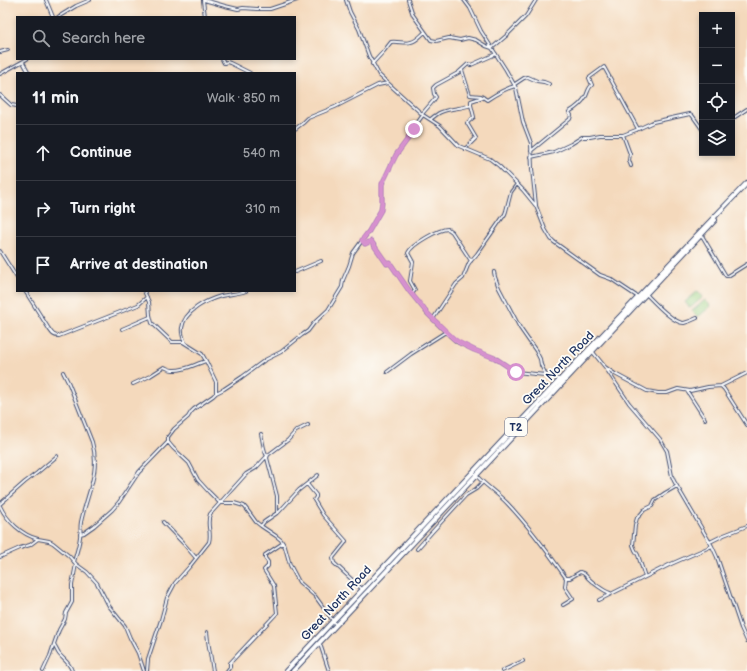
<!DOCTYPE html>
<html lang="en">
<head>
<meta charset="utf-8">
<style>
  body { margin:0; font-family:"Balsamiq Sans",sans-serif; background:#20242c; color:#f1f3f6 }
  .controls { position:absolute; right:12px; top:12px; display:grid; overflow:hidden; border-radius:0px; box-shadow:0 2px 6px #0003 }
  .controls button { width:36px; height:36px; display:grid; place-items:center; padding:0; border:0; border-bottom:1px solid #363941; background:#171b24; color:#f1f3f6; font:20px sans-serif }
  .stop { position:absolute; width:12px; height:12px; margin:-9px; border:3px solid #d690ce; border-radius:50%; background:#fff }
  .stop.end { background:#d690ce; border-color:#fff; box-shadow:0 1px 4px #0008 }
  .list { margin:0; padding:0; list-style:none }
  h2 { display:flex; justify-content:space-between; align-items:center; height:52px; margin:0; padding:0 16px; font-size:17px }
  h2 small { font-size:13px; font-weight:400; color:#9ea1a6 }
  .list li { display:grid; grid-template-columns:26px 1fr auto; gap:12px; align-items:center; box-sizing:border-box; height:56px; padding:0 16px; border-top:1px solid #363941 }
  .list b { display:block; font-size:15px; white-space:nowrap }
  .list em { font-size:13px; font-style:normal; color:#9ea1a6 }
  .icon { flex:none; width:22px; height:22px; fill:none; stroke:currentColor; stroke-width:2; stroke-linecap:round; stroke-linejoin:round }
  .map { position:relative; flex:none; width:747px; height:671px; overflow:hidden }
  .search { position:absolute; background:#171b24; box-shadow:0 2px 6px #0003; left:16px; top:16px; width:280px; height:44px; display:flex; align-items:center; gap:10px; box-sizing:border-box; padding:0 14px; border-radius:0px; color:#9ea1a6; font-size:15px }
  .panel { position:absolute; background:#171b24; box-shadow:0 2px 6px #0003; left:16px; top:72px; width:280px; height:220px; border-radius:0px }
  .map>svg:first-child { display:block }
</style>
</head>
<body>
<div class="map">
<svg width="747" height="671" viewBox="0 0 747 671">
  <rect width="100%" height="100%" fill="#fdfcf7"/>
  <filter id="ink" filterUnits="userSpaceOnUse"><feTurbulence type="fractalNoise" baseFrequency=".025" numOctaves="2"/><feDisplacementMap in="SourceGraphic" scale="8" xChannelSelector="R" yChannelSelector="G"/><feConvolveMatrix kernelMatrix="1 2 1 2 8 2 1 2 1" color-interpolation-filters="sRGB"/></filter>
  <filter id="wash" filterUnits="userSpaceOnUse"><feTurbulence type="fractalNoise" baseFrequency=".012" numOctaves="4" result="noise"/><feDisplacementMap in="SourceGraphic" scale="16" xChannelSelector="R" yChannelSelector="G"/><feGaussianBlur stdDeviation="0.9" result="paint"/><feColorMatrix in="noise" values="0 0 0 0 0 0 0 0 0 0 0 0 0 0 0 0 0 1.4 0 .05"/><feComposite in="paint" operator="in"/></filter>
  <g filter="url(#wash)">
    <rect width="100%" height="100%" fill="#f4d9bc"/>
    <!-- green -->
    <path fill="#9ace7e" stroke="#5a7e6e" d="M698 291 703 297 690 308 685 302Z
      M705 300 711 306 698 317 692 311Z"/>
  </g>
  <g filter="url(#ink)">
    <g fill="none" stroke-linecap="round" stroke-linejoin="round">
      <defs>
        <path id="street" d="M46 0 53 17
          M203 0 205 17
          M204 0 225 6 238 9 243 8 257 9H270L297 0
          M346 0 350 12 359 29 369 56 379 75 423 115 440 126 459 146 490 159 499 166 523 190 536 206 545 229 551 239 554 242 600 275 611 279 638 297
          M408 0 413 15 431 40 436 41 449 38 460 40 468 38 476 40 486 46 492 48 506 36 526 16 536 0
          M464 0 470 8 481 31 506 70 516 88 523 122 531 143 532 169 536 205
          M58 17 76 6 90 0
          M0 52 8 50
          M222 59 224 63 227 62 230 63 250 73
          M23 62 29 73
          M372 64 384 51 391 42C397 41 406 44 411 42 417 41 421 35 425 32
          M462 70 470 95 481 96 487 100C496 94 504 89 515 86
          M0 74 27 59
          M515 84 524 78 528 77 537 81 544 82 549 84
          M0 95 11 105 17 106
          M422 114 434 100 436 97 434 94 433 88 436 85 458 73 468 64 471 65 496 54
          M431 119C433 117 436 115 439 113 448 108 461 109 471 105V101L483 97
          M732 119 747 109
          M295 129 303 123 308 118 335 107 378 85 388 83
          M623 135 630 154 629 160 631 166
          M465 149 476 138 467 123 474 117 471 105
          M531 151 570 119 571 115 569 112C576 108 582 103 586 96 588 92 588 88 592 85L589 78 604 67 638 129
          M531 157 554 152 571 144 582 137H590L600 135H623L636 130 653 122 690 114 692 115 702 129
          M701 234 726 276H728L747 264
          M362 240 365 244 371 241 387 264 390 263 410 292 427 313 448 334 457 342 474 350 495 358 516 372 545 375 559 379
          M0 251 17 278
          M295 272 321 261
          M494 272 495 277 499 288 520 328 536 351 540 359 541 365 546 375
          M25 291 49 329C52 333 53 336 59 336L138 305 147 297
          M144 291 149 302 150 315 152 323 172 342H183L202 354 206 361 216 382V393
          M412 294 415 290 410 281 413 262 408 253C412 244 439 229 448 229L452 232 471 261
          M646 294C654 302 673 323 684 323 688 322 693 320 697 318
          M433 319 456 284 463 278 469 263 477 254 505 214 506 211 511 192 517 184
          M122 329 150 317
          M185 343C183 338 181 333 182 328 184 311 207 300 221 296 229 294 238 294 246 291
          M592 351 605 367 629 403 660 439 667 451 672 476 674 481 712 546 717 557 741 628 747 641
          M605 367 615 374 647 391 658 393H667L678 389 690 391 708 387 721 386 747 373
          M63 372 69 384 92 442C101 472 87 493 81 522 80 527 81 532 80 537 79 546 76 554 74 562
          M387 372 411 354 444 333H447
          M133 384 150 376 164 367C167 368 170 370 173 370 185 371 195 364 206 361
          M721 386 724 389 747 425
          M687 391 705 419
          M261 434C263 441 263 450 267 456
          M473 472C483 484 496 492 507 503 529 526 548 552 566 578L565 587 573 599 563 605
          M307 484 316 495V497L314 500 323 515 346 541 345 543 333 558 334 563 362 589
          M0 504 25 482 37 473 57 456
          M0 506C7 521 22 535 38 539
          M278 513 299 490 318 475
          M163 522 183 543 196 558
          M261 526 264 522 277 513V496L267 458 268 455 288 440 296 431 308 425
          M80 534 84 533 94 526 112 510 119 502 139 472 168 442
          M710 542 724 535 747 526
          M417 549 432 532 466 495 476 489 483 482
          M0 557 20 548 30 545 38 539 49 541 53 543 69 556 76 564 87 572 97 583 109 606 125 626 130 638 138 653 144 671
          M645 577 638 555 635 550 633 545 635 525 637 518 641 514 644 510 652 506 655 500 665 493 677 486
          M566 578H570L580 572C585 573 585 575 588 578 593 583 604 591 610 593
          M599 600 671 564 712 546
          M336 625 315 596 299 582 290 565 285 547 281 540 276 536 261 526 256 522 248 511 244 506 234 503H220L209 492 198 480 189 463 173 448 168 442V437L174 429 188 417 191 412 194 409 213 396 216 393 224 389 242 377 265 360 281 352 302 335 308 331 314 323 328 310 342 287 343 280 349 266 353 253 369 231 381 210 382 202V184L396 155 410 136 415 126 423 115
          M207 632 208 641 213 671
          M320 644 329 671
          M54 645C56 648 57 651 59 654 64 660 70 663 72 671
          M43 671 50 656 55 641 59 630 65 619 66 613 72 602V585L76 564
          M147 671 148 659 161 620 167 598 175 583 190 566 209 542C212 532 206 525 210 514L246 474 256 468 267 456V457
          M227 671 230 667V663L277 613 274 586 264 570 268 566V562L265 558V555L283 543
          M502 671 523 661"/>
        <path id="highway" d="M286 671 488 456 700 232 747 183
          M293 671 715 220"/>
      </defs>
      <!-- street casing -->
      <use href="#street" stroke="#3c486c" stroke-width="4"/>
      <!-- highway casing -->
      <use href="#highway" stroke="#3c486c" stroke-width="6"/>
      <!-- street -->
      <use href="#street" stroke="#fff" stroke-width="2"/>
      <!-- highway -->
      <use href="#highway" stroke="#fff" stroke-width="4"/>
    </g>
  </g>
  <g fill="none" stroke-linecap="round" stroke-linejoin="round" filter="url(#ink)">
    <!-- route -->
    <path stroke="#d690ce" stroke-width="5" d="M414 129 410 136 396 155 382 184V202L381 210 369 231 362 240 365 244 371 241 387 264 390 263 410 292 429 315 454 339 460 343 474 350 495 358 516 372"/>
  </g>
  <g text-anchor="middle" stroke-width="3.5" stroke-linejoin="round" paint-order="stroke">
    <!-- shield labels -->
    <rect fill="#fdfcf7" stroke="#5f6c8c" stroke-width="1" x="505" y="418" width="22" height="18" rx="3"/>
    <g font-size="11" font-weight="bold" fill="#1b2f5e">
      <text x="516" y="431">T2</text>
    </g>
    <!-- street labels -->
    <g font-size="12" fill="#1b2f5e" stroke="#fdfcf7">
      <text transform="translate(558 368) rotate(-46)" y="4">Great North Road</text>
      <text transform="translate(336 603) rotate(-47)" y="4">Great North Road</text>
    </g>
  </g>
</svg>
<div class="controls">
<button>+</button>
<button>−</button>
<button><svg class="icon" aria-label="locate" viewBox="0 0 24 24"><circle cx="12" cy="12" r="6"/><path d="M12 2v4M12 18v4M2 12h4M18 12h4"/></svg></button>
<button><svg class="icon" aria-label="layers" viewBox="0 0 24 24"><path d="M12 4l9 5-9 5-9-5zM3 14l9 5 9-5"/></svg></button>
</div>
<div class="stop" style="left:516px;top:372px"></div>
<div class="stop end" style="left:414px;top:129px"></div>
<div class="search"><svg class="icon" aria-label="search" viewBox="0 0 24 24"><circle cx="10" cy="10" r="6"/><path d="M15 15l6 6"/></svg>Search here</div>
<section class="panel">
<h2>11 min<small>Walk · 850 m</small></h2>
<ul class="list">
<li><svg class="icon" aria-label="ahead" viewBox="0 0 24 24"><path d="M12 20V5M6 11l6-6 6 6"/></svg><div><b>Continue</b></div><em>540 m</em></li>
<li><svg class="icon" aria-label="right" viewBox="0 0 24 24"><path d="M7 20v-9h11M14 6l5 5-5 5"/></svg><div><b>Turn right</b></div><em>310 m</em></li>
<li><svg class="icon" aria-label="arrive" viewBox="0 0 24 24"><path d="M6 21V4h12l-3 4 3 4H6"/></svg><div><b>Arrive at destination</b></div></li>
</ul>
</section>
</div>
</body>
</html>
